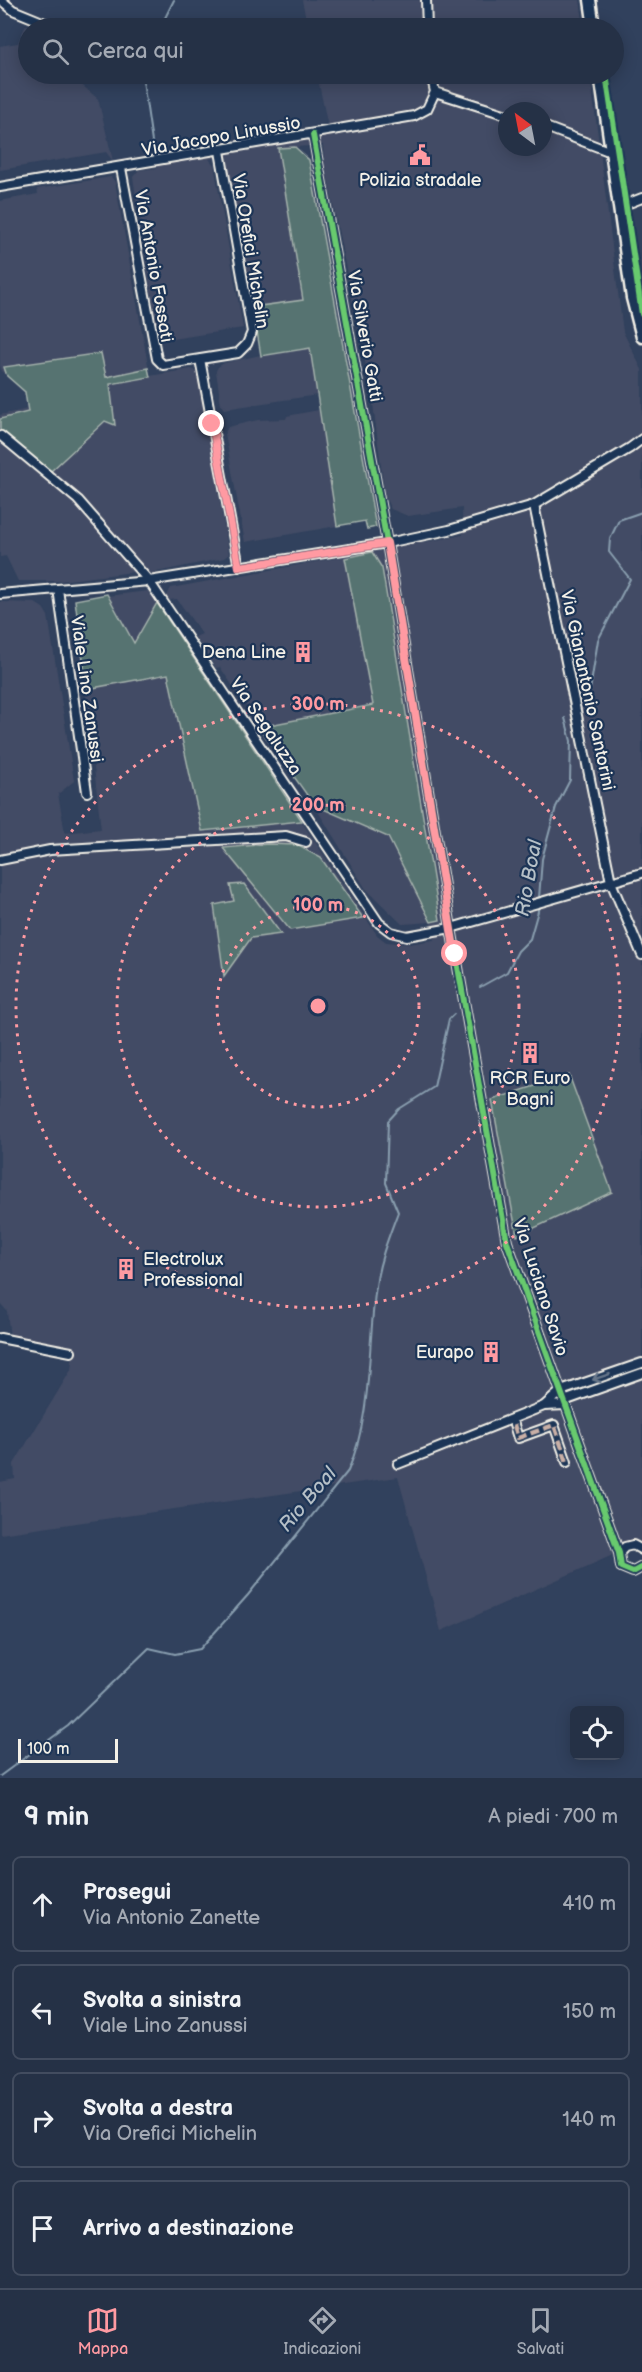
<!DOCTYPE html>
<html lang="it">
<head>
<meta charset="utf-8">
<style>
  body { margin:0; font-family:"Balsamiq Sans",sans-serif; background:#2d394d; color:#f1f3f6 }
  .controls { position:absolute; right:18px; bottom:18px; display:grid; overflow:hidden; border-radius:9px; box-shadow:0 3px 15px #0003 }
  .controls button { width:54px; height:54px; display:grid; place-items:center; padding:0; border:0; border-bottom:2px solid #424c5f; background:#253146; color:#f1f3f6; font:30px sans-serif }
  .compass { position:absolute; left:498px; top:102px; width:54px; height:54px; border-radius:50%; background:#253146; box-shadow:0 3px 15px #0003; rotate:328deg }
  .scale { position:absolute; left:18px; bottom:15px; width:100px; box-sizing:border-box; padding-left:6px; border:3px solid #f4f1e8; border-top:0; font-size:16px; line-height:21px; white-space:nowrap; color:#f4f1e8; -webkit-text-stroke:4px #1d3557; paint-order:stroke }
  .stop { position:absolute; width:18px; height:18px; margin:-14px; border:4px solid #ff9aa2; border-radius:50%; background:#fff }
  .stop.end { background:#ff9aa2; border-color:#fff; box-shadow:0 2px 6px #0008 }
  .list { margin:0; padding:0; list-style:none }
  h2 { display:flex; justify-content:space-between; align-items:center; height:78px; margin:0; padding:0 24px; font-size:26px }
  h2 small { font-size:20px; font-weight:400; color:#a3a9b3 }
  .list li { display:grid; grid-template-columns:39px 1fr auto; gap:18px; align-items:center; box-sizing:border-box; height:96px; margin:0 12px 12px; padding:0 12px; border:2px solid #424c5f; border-radius:9px }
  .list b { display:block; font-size:22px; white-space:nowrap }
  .list p { margin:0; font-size:20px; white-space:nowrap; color:#a3a9b3 }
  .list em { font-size:20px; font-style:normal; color:#a3a9b3 }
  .icon { flex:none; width:33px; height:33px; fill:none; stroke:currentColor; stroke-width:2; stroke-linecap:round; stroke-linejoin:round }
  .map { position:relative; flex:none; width:642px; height:1778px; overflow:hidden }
  .search { position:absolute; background:#253146; box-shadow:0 3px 15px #0003; left:18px; right:18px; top:18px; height:66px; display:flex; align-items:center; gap:15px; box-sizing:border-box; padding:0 21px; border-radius:33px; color:#a3a9b3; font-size:22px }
  .sheet { height:510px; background:#253146 }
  nav { display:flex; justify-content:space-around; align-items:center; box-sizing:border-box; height:84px; border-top:2px solid #424c5f; background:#253146; font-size:16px; color:#a3a9b3 }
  nav a { display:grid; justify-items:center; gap:3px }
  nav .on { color:#ff9aa2 }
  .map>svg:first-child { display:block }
</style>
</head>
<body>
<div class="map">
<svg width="642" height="1778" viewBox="0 0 642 1778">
  <rect width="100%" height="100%" fill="#31415d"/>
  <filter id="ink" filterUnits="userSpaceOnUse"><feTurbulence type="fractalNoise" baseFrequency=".0167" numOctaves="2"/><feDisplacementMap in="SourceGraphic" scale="12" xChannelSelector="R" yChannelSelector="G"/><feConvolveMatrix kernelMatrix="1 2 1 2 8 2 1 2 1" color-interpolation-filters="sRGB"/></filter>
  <g filter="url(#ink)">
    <!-- built -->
    <path fill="#434c65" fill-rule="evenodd" d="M302 0H580L584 28H308Z
      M26 25 35 28H28V74H69L98 99 113 161 106 152 0 170V46L18 43Z
      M317 74H590L623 332 642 370V1542L441 1631 398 1477 0 1534V1482L15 1479 14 1464 71 1370 72 1360 70 1346 10 1337 7 1311 0 1303V602L35 603 43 608 48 616 74 781 58 794 65 833 101 829 75 600 148 591 377 935 386 942 410 944 434 940 431 922 402 924 366 889 314 805 220 667 216 668 195 637 202 634 177 599 169 600 167 596 171 588 463 535 462 508 408 516 391 509 385 497 372 396 324 160 323 145 295 147 309 160 376 527 367 529 365 521 245 542 225 433 228 427 258 420 286 419 287 416 319 410 317 395 224 409 221 405 216 371 218 367 224 363 261 355 227 156 209 159 214 165 243 328 159 341 133 177 139 170 157 168 156 155 328 127ZM507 111H543V147H507Z
      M111 177 115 182 150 376 191 369 197 372 199 377 229 554 224 558 152 573 133 572 60 581H18L6 556 0 557V415L28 409 24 392 2 371 0 366V201L38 194 37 189Z"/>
    <!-- green -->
    <path fill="#567371" stroke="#a5b2ac" stroke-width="1.5" d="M295 147 309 160 376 527 367 529 365 521 337 526 310 348 261 356 253 307 303 300 278 148Z
      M101 353 106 377 148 368 150 377 110 384 115 425 105 421 51 471 0 431V419L28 412 25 392 7 376 4 367Z
      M372 552 382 568 440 920 431 922 388 837 314 805 259 727 373 705 345 558Z
      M107 594 134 643 157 603 302 821 202 831 168 674 87 689 75 600Z
      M268 844 297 845 321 858 363 918 290 930 223 848Z
      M244 884 281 934 251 938 224 976 214 905 234 901 230 885Z
      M569 1075 612 1192 517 1236 492 1100Z"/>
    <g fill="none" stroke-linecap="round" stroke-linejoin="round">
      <!-- stream -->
      <path stroke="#899eaf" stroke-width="2" d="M160 28 174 0
        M142 74 152 142
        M587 709 598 640 630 579 609 552 610 539 619 520 642 512
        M480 987 507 972 518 951 530 939 538 911 542 859 556 807 570 780 571 741 565 718
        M0 1776 68 1726 149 1648 175 1654 200 1649 248 1595 348 1471C373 1413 367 1348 376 1286 379 1261 389 1236 398 1212L386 1183 388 1121 399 1109 434 1087 449 1019 454 1014"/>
      <defs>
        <path id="minor" d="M1 0 13 10 57 28
          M426 0 427 28
          M431 74 435 92
          M435 92 507 115
          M543 126 611 152
          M313 135 387 543 451 928 507 1242 619 1553 621 1567 633 1572 642 1567
          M121 168 157 359 163 365 238 353 247 344 252 332 220 151
          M0 187 414 116 427 109 435 92
          M619 207 642 198
          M200 359 239 567
          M1 436 78 500 149 581 379 923 391 932 407 936 451 928 642 873
          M534 505 611 882 642 955
          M58 589 87 792
          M0 594 149 581 387 543 449 530 534 505 630 448 642 439
          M0 860 50 850 286 836 306 842
          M0 1338 71 1352
          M564 1401 642 1373
          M544 1406 566 1405
          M514 1425 518 1438 554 1425 567 1462
          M398 1464 544 1406 561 1391 642 1363
          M619 1553 625 1547 633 1545 642 1550"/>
        <path id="major" d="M590 0 594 28
          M600 74 632 298 642 337"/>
      </defs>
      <!-- minor casing -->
      <use href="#minor" stroke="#f4f1e8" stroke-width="12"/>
      <!-- major casing -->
      <use href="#major" stroke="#f4f1e8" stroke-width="15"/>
      <!-- minor -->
      <use href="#minor" stroke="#1d3557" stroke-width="8"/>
      <!-- major -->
      <use href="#major" stroke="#1d3557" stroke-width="10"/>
      <!-- quiet -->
      <path stroke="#cab0a6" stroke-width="4.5" stroke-dasharray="9 4.5" stroke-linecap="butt" d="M514 1425 518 1438 554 1425 567 1462"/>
      <defs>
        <path id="cycleway" d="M606 74 642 314
          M313 135 387 543 451 928 507 1242 619 1553 621 1567 633 1572 642 1567"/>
      </defs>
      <!-- cycleway casing -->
      <use href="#cycleway" stroke="#1d3557" stroke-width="10"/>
      <!-- cycleway -->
      <use href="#cycleway" stroke="#67ca6e" stroke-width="6"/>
    </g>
    <!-- one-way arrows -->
    <defs><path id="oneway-shaft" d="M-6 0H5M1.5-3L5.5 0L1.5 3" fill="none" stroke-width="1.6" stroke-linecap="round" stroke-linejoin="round" transform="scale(1.5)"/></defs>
    <use stroke="#68778a" href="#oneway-shaft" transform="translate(601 1377) rotate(161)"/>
  </g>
  <g fill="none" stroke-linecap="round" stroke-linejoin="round" filter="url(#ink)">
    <!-- route -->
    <path stroke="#ff9aa2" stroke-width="8" d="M212 424 239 567 387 543 455 954"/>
  </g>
  <!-- distance rings -->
  <g fill="none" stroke="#ff9aa2" stroke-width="3" stroke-dasharray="3 6">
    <circle cx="318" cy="1006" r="101"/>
    <circle cx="318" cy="1006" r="201"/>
    <circle cx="318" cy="1006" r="302"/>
  </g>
  <!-- icons -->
  <defs>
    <symbol id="civic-bare" viewBox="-9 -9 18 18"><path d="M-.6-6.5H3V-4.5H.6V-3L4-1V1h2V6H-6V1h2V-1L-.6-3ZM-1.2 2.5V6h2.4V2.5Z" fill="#ff9aa2" stroke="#1d3557" stroke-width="2.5" paint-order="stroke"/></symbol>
    <symbol id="building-bare" viewBox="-9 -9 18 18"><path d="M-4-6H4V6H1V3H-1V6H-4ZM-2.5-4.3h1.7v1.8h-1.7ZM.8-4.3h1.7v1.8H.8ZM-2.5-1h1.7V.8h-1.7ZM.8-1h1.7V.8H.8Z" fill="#ff9aa2" stroke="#1d3557" stroke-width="2.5" paint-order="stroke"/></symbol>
  </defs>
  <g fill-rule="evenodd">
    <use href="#civic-bare" x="405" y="140" width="30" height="30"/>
    <use href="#building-bare" x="288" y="637" width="30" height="30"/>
    <use href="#building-bare" x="515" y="1038" width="30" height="30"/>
    <use href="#building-bare" x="111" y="1254" width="30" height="30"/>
    <use href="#building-bare" x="476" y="1337" width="30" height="30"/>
  </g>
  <g text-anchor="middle" stroke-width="4.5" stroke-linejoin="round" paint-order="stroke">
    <!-- street labels -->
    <g font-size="18" fill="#f4f1e8" stroke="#1d3557">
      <text transform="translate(221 136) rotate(-10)" y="6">Via Jacopo Linussio</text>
      <text transform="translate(251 251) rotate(81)" y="6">Via Orefici Michelin</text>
      <text transform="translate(154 266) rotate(80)" y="6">Via Antonio Fossati</text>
      <text transform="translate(365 336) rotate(80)" y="6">Via Silverio Gatti</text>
      <text transform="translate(87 689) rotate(82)" y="6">Viale Lino Zanussi</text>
      <text transform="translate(588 690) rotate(78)" y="6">Via Gianantonio Santorini</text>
      <text transform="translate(266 726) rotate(56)" y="6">Via Segaluzza</text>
      <text transform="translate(541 1287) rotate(72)" y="6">Via Luciano Savio</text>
    </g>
    <!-- poi labels -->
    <g font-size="18" fill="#f4f1e8" stroke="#1d3557">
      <text x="420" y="186">Polizia stradale</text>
      <text x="286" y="658" text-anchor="end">Dena Line</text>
      <text x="530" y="1084">RCR Euro<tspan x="530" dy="21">Bagni</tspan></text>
      <text x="143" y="1265" text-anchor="start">Electrolux<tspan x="143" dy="21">Professional</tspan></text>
      <text x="474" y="1358" text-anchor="end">Eurapo</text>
    </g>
    <!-- water labels -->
    <g font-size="20" font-style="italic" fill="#b6c0c7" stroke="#1d3557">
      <text transform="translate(528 878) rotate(-80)" y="7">Rio Boal</text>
      <text transform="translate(307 1499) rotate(-50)" y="7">Rio Boal</text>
    </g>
  </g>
  <circle cx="318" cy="1006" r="9" fill="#ff9aa2" stroke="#1d3557" stroke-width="3"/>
  <g font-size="18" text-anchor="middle" font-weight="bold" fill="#ff9aa2" stroke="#1d3557" stroke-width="4.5" stroke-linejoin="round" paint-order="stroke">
    <text x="318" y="710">300 m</text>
    <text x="318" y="811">200 m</text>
    <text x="318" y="911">100 m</text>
  </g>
</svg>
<div class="controls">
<button><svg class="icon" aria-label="locate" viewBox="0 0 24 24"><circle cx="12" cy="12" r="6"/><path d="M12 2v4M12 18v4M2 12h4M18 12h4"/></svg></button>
</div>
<svg class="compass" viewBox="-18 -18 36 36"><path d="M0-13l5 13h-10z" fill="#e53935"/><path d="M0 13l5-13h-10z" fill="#a3a9b3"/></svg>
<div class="scale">100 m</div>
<div class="stop" style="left:455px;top:954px"></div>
<div class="stop end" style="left:212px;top:424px"></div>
<div class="search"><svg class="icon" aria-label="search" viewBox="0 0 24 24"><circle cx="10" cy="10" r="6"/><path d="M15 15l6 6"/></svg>Cerca qui</div>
</div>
<section class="sheet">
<h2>9 min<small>A piedi · 700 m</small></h2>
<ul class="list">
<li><svg class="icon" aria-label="ahead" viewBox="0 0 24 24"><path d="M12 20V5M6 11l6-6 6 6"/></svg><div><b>Prosegui</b><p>Via Antonio Zanette</p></div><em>410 m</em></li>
<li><svg class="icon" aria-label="left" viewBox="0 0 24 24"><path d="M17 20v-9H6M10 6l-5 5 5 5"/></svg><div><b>Svolta a sinistra</b><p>Viale Lino Zanussi</p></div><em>150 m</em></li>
<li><svg class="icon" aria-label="right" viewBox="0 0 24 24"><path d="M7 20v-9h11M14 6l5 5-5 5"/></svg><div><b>Svolta a destra</b><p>Via Orefici Michelin</p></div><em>140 m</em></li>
<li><svg class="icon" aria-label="arrive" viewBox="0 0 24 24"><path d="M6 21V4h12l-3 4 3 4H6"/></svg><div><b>Arrivo a destinazione</b></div></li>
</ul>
</section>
<nav>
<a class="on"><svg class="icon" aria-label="map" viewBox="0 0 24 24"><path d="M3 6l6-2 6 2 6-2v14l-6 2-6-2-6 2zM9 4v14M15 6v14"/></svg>Mappa</a>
<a><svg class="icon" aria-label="directions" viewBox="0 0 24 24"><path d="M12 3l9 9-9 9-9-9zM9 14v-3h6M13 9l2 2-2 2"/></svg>Indicazioni</a>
<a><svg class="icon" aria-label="saved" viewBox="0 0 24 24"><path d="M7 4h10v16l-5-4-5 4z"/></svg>Salvati</a>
</nav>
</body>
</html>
